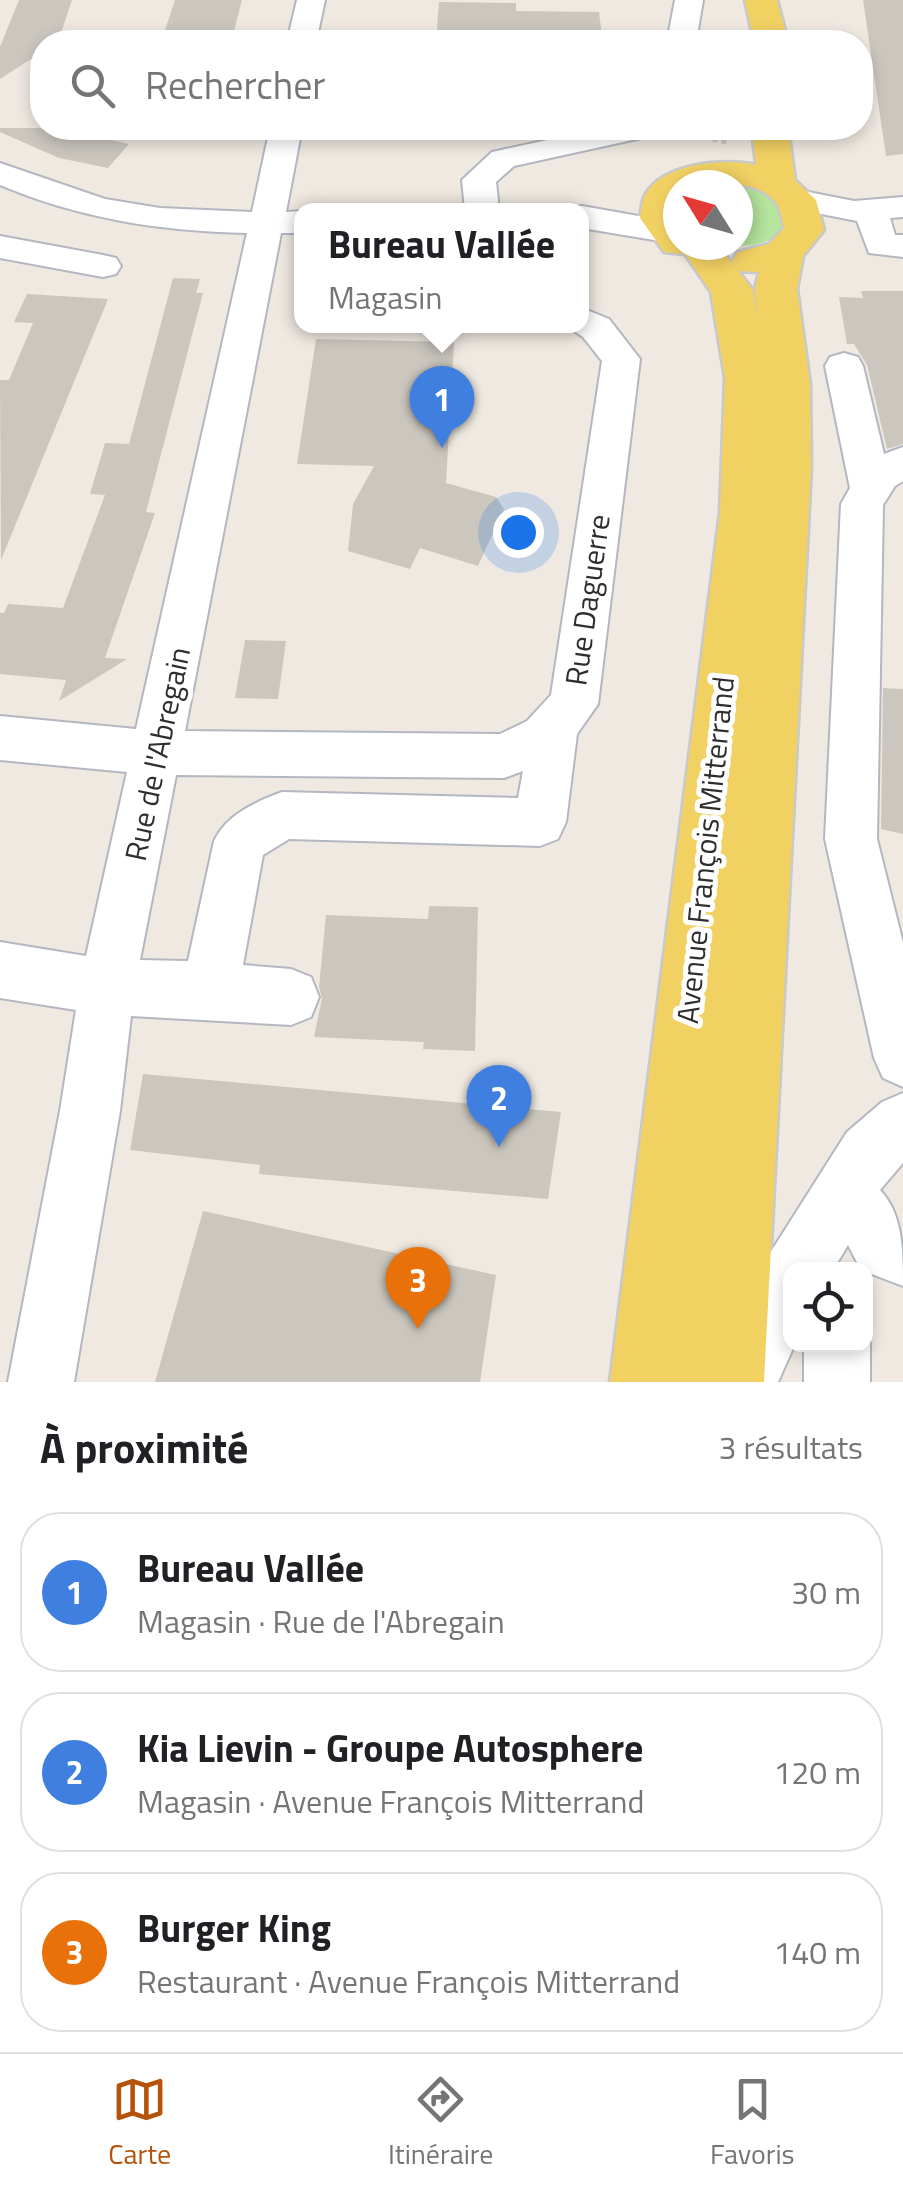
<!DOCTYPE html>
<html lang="fr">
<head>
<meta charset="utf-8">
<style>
  body { margin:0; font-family:"Titillium Web",sans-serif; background:#f6f6f6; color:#202124 }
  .controls { position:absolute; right:30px; bottom:30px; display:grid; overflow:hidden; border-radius:20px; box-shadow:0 5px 15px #0003 }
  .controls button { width:90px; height:90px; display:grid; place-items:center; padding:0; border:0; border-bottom:2px solid #e0e0e0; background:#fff; color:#202124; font:50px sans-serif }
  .compass { position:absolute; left:663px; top:170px; width:90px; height:90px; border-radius:50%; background:#fff; box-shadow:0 5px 15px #0003; rotate:307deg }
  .you { position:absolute; left:518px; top:532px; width:35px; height:35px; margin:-25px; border:8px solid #fff; border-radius:50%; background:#1a73e8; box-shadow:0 0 0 15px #1a73e833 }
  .badge { display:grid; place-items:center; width:65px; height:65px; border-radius:50%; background:#b45309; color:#fff; font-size:32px; font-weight:700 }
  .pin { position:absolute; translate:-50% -82px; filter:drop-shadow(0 2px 5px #0008) }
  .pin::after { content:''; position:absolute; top:52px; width:35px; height:30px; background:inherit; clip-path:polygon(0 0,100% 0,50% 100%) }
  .popup { position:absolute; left:294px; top:203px; width:295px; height:130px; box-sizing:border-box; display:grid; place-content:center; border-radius:20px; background:#fff; filter:drop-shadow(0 2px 8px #0005); font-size:32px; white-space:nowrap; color:#757577 }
  .popup b { font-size:38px; color:#202124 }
  .popup::after { content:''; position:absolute; left:50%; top:100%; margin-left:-20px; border:20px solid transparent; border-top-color:#fff }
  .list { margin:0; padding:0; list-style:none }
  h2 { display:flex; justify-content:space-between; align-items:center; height:130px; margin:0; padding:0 40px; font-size:42px }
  h2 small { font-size:32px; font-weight:400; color:#757577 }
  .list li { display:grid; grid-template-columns:65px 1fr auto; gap:30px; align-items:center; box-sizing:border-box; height:160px; margin:0 20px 20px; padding:0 20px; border:2px solid #e0e0e0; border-radius:40px }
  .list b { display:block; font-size:38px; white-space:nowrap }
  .list p { margin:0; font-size:32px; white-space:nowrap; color:#757577 }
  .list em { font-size:32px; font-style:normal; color:#757577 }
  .icon { flex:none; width:55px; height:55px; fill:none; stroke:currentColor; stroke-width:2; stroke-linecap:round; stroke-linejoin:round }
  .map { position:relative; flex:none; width:903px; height:1382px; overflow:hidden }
  .search { position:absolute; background:#fff; box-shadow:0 5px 15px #0003; left:30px; right:30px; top:30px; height:110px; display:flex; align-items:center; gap:25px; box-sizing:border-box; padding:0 35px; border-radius:40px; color:#757577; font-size:38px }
  .sheet { height:670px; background:#fff }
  nav { display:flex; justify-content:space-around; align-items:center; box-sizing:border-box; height:140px; border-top:2px solid #e0e0e0; background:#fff; font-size:28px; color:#757577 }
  nav a { display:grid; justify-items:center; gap:5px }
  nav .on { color:#b45309 }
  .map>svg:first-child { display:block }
</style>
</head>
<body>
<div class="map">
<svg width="903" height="1382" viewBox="0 0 903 1382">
  <rect width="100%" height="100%" fill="#efe9e1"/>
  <!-- green -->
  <path fill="#b6e59e" d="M729 182C764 187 778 191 786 227 772 243 753 248 731 245H738V185H706Z"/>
  <!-- building -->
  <path fill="#cbc7bf" d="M19 0H72L58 42H42V52L0 79V47Z
    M175 0H242L231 42H161Z
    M863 0H903V154L886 156Z
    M439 2 516 3V11L599 12 602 36 585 42H436Z
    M0 128H106L98 137 129 144 108 168 59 158 0 132Z
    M173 278 200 279 196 293H203L146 512 155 513 105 658 127 659 59 701 66 680 0 674V613H4L8 604 63 608 105 495 90 494 105 443 129 444Z
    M861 291H903V444L887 449 867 365 854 344H847L839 297 863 298Z
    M27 294 108 299 1 560 0 380H9L33 323 14 322Z
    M316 339 454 342 446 483 496 497 504 509 478 566 420 548 410 569 348 551 353 504 374 466 297 464Z
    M245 640 286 641 278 699 235 698Z
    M883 688 903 689V834L881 829Z
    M429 906 478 907 475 1051 423 1049 424 1042 314 1037 322 998 319 987 326 915 428 919Z
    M143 1074 561 1112 548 1199 259 1174 260 1165 130 1150Z
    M203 1211 496 1275 480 1382H155Z"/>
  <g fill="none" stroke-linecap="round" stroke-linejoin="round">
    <defs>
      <path id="minor" d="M297 0H325L316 42H287Z
        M675 0H703L696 42H667Z
        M270 128H302L286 212 302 211V233H281L185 731 500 734 527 721 551 695 602 361 583 337 567 326H582V308L609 319 640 359 598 704 577 734 566 822 558 839 540 846 289 839 263 855 243 965 291 969 311 977 319 997 311 1017 291 1025 131 1016 120 1111 74 1382H8L60 1111 76 1010 0 998V942L86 956 127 772 0 760V716L136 729 247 233C160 231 81 219 0 185V163L105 199 160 208 252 212ZM523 771 518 798 282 792C255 802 226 815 214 841L188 961 140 960 176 775 504 778Z
        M603 128H660L655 135 514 166 496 182 499 210H465L462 180 492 152Z
        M793 189 854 201 903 197V217L890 218 895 235H903V257L869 253 857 221 781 206 776 199 781 192Z
        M582 206 678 223V239L666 242 582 228V210H569Z
        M0 236 103 255 116 258 121 266 116 274 103 277 0 258Z
        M844 353 858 357 863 366 884 454 903 447V481L895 486 883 505 877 839 903 943V1087L883 1078 874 1058 825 839 841 504 850 488 825 366 830 357Z
        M903 1093V1163L880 1190C903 1214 903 1251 903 1286L861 1270 848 1245 833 1270H790V1344H795L778 1382H711L767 1258 847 1132 882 1102Z
        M866 1333 870 1344V1382H804V1344H866Z"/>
      <path id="major" d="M745 0H777L788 42H754Z
        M752 128H788L795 180 816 200 824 230 803 256 797 289 810 384 811 468 764 1382H610L720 512 725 378 711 292 685 254 664 252 640 218C641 211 642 202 645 195 663 163 724 158 756 165ZM678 185C708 185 758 176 777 204 781 210 782 221 784 228L769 244 738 252 732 261 735 266 718 247 678 245ZM738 271 759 272 755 289 758 319 753 290Z"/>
    </defs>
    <!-- minor casing -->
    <use href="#minor" stroke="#b4b7c1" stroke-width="4"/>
    <!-- major casing -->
    <use href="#major" stroke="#c9c9c9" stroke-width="5"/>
    <!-- path -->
    <path stroke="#c9c9c9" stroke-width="4" stroke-dasharray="5 4" stroke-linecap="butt" d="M689 128 700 137 729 143"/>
    <!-- minor -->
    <use href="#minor" fill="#fff" fill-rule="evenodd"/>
    <!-- major -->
    <use href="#major" fill="#f2d163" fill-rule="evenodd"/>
  </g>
  <g text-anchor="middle" stroke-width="10" stroke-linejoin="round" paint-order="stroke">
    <!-- street labels -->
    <g font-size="30" fill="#2e2e2e" stroke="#fff">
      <text transform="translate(588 600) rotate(-82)" y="10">Rue Daguerre</text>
      <text transform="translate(158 754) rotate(-78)" y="10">Rue de l'Abregain</text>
      <text transform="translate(706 850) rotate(-84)" y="10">Avenue François Mitterrand</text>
    </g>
  </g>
</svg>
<div class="controls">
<button><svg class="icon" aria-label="locate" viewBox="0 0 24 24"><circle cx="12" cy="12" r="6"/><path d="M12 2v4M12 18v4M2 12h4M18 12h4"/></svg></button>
</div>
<svg class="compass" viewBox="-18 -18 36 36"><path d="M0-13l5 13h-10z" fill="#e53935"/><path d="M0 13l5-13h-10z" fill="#757577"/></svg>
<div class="you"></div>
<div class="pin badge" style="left:442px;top:448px;background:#3f7fe0">1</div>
<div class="popup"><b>Bureau Vallée</b>Magasin</div>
<div class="pin badge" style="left:499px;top:1147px;background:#3f7fe0">2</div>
<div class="pin badge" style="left:418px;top:1329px;background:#e8710a">3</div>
<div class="search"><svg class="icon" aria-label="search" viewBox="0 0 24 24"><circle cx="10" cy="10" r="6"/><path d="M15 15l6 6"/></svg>Rechercher</div>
</div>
<section class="sheet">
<h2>À proximité<small>3 résultats</small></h2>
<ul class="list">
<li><span class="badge" style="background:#3f7fe0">1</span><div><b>Bureau Vallée</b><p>Magasin · Rue de l'Abregain</p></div><em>30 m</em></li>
<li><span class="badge" style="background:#3f7fe0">2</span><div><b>Kia Lievin - Groupe Autosphere</b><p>Magasin · Avenue François Mitterrand</p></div><em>120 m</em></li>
<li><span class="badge" style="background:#e8710a">3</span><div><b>Burger King</b><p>Restaurant · Avenue François Mitterrand</p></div><em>140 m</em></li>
</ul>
</section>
<nav>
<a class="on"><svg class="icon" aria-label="map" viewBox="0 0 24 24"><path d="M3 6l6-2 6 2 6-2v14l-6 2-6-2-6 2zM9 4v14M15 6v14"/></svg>Carte</a>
<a><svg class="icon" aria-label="directions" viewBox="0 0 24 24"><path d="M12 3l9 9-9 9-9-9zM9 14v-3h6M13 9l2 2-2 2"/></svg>Itinéraire</a>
<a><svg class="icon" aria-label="saved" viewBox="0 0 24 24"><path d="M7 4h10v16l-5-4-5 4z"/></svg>Favoris</a>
</nav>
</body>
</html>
